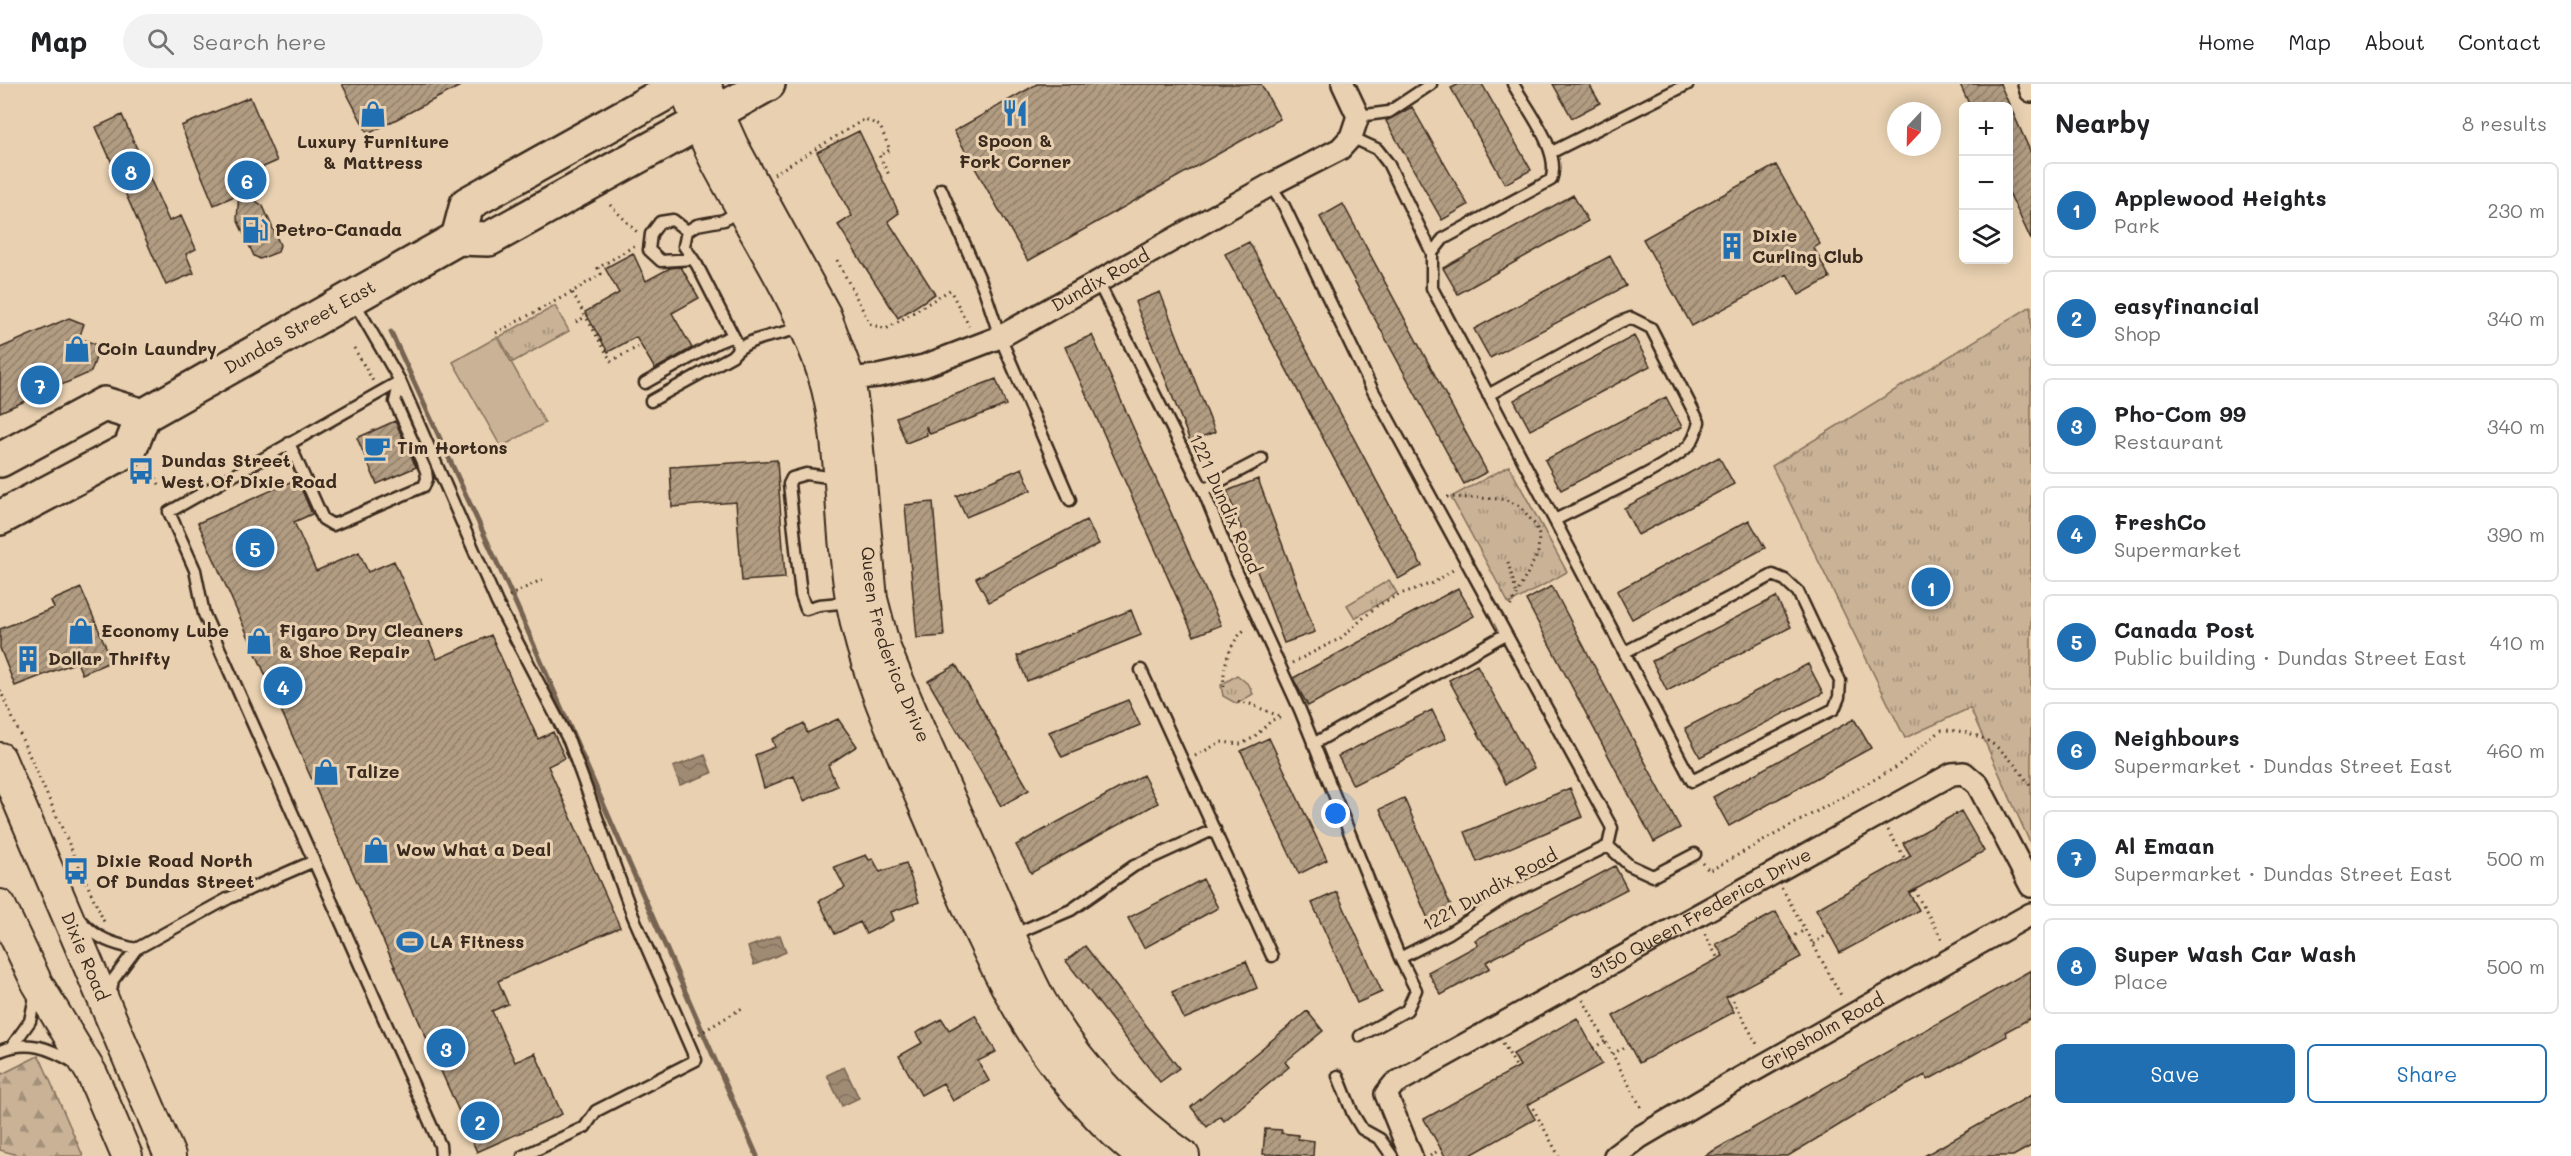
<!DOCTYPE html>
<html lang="en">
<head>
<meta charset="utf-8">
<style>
  body { margin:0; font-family:Mali,sans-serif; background:#f2f2f2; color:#202124 }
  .controls { position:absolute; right:18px; top:18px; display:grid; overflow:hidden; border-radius:9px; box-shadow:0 3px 15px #0003 }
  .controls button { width:54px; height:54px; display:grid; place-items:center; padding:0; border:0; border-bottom:2px solid #e0e0e0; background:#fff; color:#202124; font:30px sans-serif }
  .compass { position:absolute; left:1887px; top:18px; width:54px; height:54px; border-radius:50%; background:#fff; box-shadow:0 3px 15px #0003; rotate:202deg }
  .you { position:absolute; left:1336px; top:730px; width:21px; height:21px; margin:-15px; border:4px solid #fff; border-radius:50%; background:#1a73e8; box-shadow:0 0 0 9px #1a73e833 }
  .badge { display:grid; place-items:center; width:39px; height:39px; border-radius:50%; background:#1f6fb2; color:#fff; font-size:20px; font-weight:700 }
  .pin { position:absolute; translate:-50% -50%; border:3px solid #fff; box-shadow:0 2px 6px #0006 }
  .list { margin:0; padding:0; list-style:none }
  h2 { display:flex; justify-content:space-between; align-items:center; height:78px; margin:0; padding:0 24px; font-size:26px }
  h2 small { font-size:20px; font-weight:400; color:#757577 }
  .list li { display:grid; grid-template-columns:39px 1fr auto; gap:18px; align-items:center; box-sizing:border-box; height:96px; margin:0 12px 12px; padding:0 12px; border:2px solid #e0e0e0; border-radius:9px }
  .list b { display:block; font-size:22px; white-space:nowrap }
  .list p { margin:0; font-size:20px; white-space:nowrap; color:#757577 }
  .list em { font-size:20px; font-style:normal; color:#757577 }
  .actions { display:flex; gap:12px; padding:18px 24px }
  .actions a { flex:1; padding:14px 0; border:2px solid #1f6fb2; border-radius:9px; text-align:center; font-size:21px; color:#1f6fb2 }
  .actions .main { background:#1f6fb2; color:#fff }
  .icon { flex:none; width:33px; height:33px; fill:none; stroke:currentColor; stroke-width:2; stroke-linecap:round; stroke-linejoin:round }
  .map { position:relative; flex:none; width:2031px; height:1072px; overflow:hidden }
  header { display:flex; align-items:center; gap:36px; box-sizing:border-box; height:84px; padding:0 30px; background:#fff; border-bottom:2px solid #e0e0e0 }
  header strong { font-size:28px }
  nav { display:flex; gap:33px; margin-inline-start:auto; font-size:21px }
  .search { width:420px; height:54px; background:#f2f2f2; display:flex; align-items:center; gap:15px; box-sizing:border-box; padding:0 21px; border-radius:33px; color:#757577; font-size:22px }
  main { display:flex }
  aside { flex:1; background:#fff }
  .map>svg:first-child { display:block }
</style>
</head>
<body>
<header>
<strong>Map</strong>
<div class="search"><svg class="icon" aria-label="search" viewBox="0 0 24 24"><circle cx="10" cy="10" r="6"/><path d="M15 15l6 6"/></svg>Search here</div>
<nav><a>Home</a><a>Map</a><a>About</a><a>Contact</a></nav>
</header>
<main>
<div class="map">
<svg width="2031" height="1072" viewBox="0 0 2031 1072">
  <defs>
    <pattern id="forest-firs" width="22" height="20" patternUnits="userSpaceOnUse" patternTransform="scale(1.5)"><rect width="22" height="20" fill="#c9b296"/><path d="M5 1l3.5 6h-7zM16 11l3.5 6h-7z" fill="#a4917a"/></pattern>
    <pattern id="park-tufts" width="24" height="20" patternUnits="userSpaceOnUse" patternTransform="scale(1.5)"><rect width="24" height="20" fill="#c9b296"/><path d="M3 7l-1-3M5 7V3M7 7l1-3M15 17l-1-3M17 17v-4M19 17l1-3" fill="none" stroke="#a4917a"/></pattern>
    <pattern id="water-waves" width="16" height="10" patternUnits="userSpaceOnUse" patternTransform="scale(1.5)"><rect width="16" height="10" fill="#9f8a73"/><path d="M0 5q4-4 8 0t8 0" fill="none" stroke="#83715e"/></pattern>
    <pattern id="building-hatch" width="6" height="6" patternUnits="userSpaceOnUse" patternTransform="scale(1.5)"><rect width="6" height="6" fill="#b29d83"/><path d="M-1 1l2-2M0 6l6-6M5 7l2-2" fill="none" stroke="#92806b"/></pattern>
  </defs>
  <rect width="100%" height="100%" fill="#e8d0b0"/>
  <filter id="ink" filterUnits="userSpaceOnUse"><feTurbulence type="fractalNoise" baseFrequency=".0167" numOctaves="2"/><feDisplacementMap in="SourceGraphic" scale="12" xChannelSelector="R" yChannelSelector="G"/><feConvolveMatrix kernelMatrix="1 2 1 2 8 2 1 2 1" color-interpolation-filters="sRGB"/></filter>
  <g filter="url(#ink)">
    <!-- grass -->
    <path fill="#c9b296" stroke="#826e5a" stroke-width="1.5" d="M497 253 545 339 501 363 453 278Z"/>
    <!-- forest -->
    <path fill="url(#forest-firs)" stroke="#826e5a" stroke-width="1.5" d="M38 972 42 978 83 1072H21L0 1066V991Z"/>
    <!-- park -->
    <path fill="url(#park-tufts)" stroke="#826e5a" stroke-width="1.5" d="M555 222 569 247 513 278 499 253Z
      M2031 222V761L1970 624 1905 654 1772 382Z
      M1509 382 1567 488 1509 520 1451 413Z
      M1389 496 1397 509 1355 534 1347 521Z
      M1237 591 1249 601 1253 610 1237 620 1223 612 1221 601Z"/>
    <!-- water -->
    <path fill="url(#water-waves)" stroke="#776451" stroke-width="1.5" d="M705 671 712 689 680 701 673 683Z
      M780 851 786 868 754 881 748 863Z
      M844 983 859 1014 842 1022 827 991Z"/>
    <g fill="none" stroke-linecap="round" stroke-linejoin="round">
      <!-- stream -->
      <path stroke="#776451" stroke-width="5" d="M391 248 516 520 757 1072"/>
    </g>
    <!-- building -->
    <path fill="url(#building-hatch)" stroke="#3b2a1e" stroke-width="1.5" d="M342 0H464L368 50Z
      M1037 0H1261L1280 35 1028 177 954 47Z
      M1459 0H1482L1531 86 1505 100 1451 4Z
      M1553 0H1589L1600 19 1572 34Z
      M1960 0H2000L2031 69V156L2008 106V22H1970Z
      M250 13 277 77 261 84 267 98 243 108 263 122 280 161 278 168 260 175 254 172 237 135 239 110 214 121 181 42Z
      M1412 23 1468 121 1442 136 1386 37Z
      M122 31 169 137 181 132 196 165 186 170 194 189 166 201 96 43Z
      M859 47 899 129 888 137 935 210 898 234 838 141 852 132 817 68Z
      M1776 81 1820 160 1814 164 1830 194 1799 211 1787 190 1692 242 1643 155Z
      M1573 111 1588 137 1458 210 1443 184Z
      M1343 120 1487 388 1464 400 1320 133Z
      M1249 158 1422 482 1398 495 1225 170Z
      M633 169 646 197 670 184 681 183 699 214 672 229 692 264 655 285 636 253 608 268 585 228 619 209 605 184Z
      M1610 172 1626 202 1490 274 1474 245Z
      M1160 208 1215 348 1190 357 1135 218Z
      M69 234 84 240 79 254 100 262 91 288 0 328V264Z
      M1092 251 1221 541 1194 552 1065 263Z
      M1634 252 1650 282 1530 346 1514 316Z
      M996 295 1006 321 930 350 926 342 927 351 906 359 896 333Z
      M1666 313 1682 343 1561 406 1545 376Z
      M395 337 416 383 377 400 357 354Z
      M1719 373 1734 400 1638 451 1624 424Z
      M777 376 785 494 742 497 736 418 672 423 670 383Z
      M1022 384 1031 406 966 433 956 412Z
      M297 395 312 430 294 438 316 487 359 468 368 488 394 477 437 575 491 551 538 655 553 648 565 674 548 682 620 843 498 897 508 920 492 927 515 978 535 969 562 1030 477 1068 198 439Z
      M1258 395 1315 548 1284 559 1227 407Z
      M933 418 944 552 917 554 905 421Z
      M1086 436 1099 460 989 518 976 494Z
      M1749 436 1765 464 1632 535 1617 507Z
      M1552 502 1680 744 1654 758 1526 516Z
      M81 504 112 577 82 590 77 578 15 602 0 564V545L54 524 51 517Z
      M1458 504 1474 532 1308 622 1293 594Z
      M1776 513 1791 543 1667 607 1652 577Z
      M1131 526 1141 551 1027 597 1017 572Z
      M1808 580 1823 609 1700 673 1685 644Z
      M956 581 1029 706 1001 722 928 597Z
      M1477 581 1534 684 1506 700 1449 596Z
      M1128 616 1140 641 1062 673 1049 648Z
      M1432 626 1446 655 1353 701 1338 672Z
      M838 635 857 662 828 681 837 702 804 717 794 692 764 704 755 671 775 663 772 655 804 639 807 649Z
      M1854 635 1871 664 1729 742 1713 713Z
      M1269 654 1327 776 1299 790 1241 667Z
      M1143 691 1158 719 1031 789 1016 761Z
      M1570 704 1582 733 1477 778 1465 748Z
      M1404 714 1453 827 1429 837 1380 725Z
      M1961 727 1984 767 1909 809 1919 826 1840 869 1816 825 1911 772 1903 759Z
      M866 771 869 776 873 775 880 788 906 779 919 818 891 828 894 836 866 850 860 838 835 850 819 817 845 804 834 783Z
      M1615 782 1627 805 1486 878 1490 884 1441 911 1428 888 1478 861 1475 856Z
      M1203 795 1218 824 1144 864 1128 834Z
      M1337 808 1382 908 1357 919 1312 819Z
      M1776 828 1801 873 1726 913 1734 928 1639 979 1613 932 1723 872 1716 860Z
      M1085 862 1179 984 1160 998 1066 877Z
      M1246 877 1257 904 1184 935 1172 908Z
      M2031 886V934L2005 948 2007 952 1928 996 1925 991 1882 1015 1788 1072H1704Z
      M1307 927 1323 947 1285 978 1289 983 1224 1037 1220 1032 1207 1043 1191 1023Z
      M975 931 996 968 978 977 989 997 953 1017 943 999 921 1011 899 972 922 959 916 949 942 935 949 946Z
      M1577 934 1602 980 1527 1021 1535 1035 1469 1072H1445L1424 1035 1520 982 1513 970Z
      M2031 1011V1062L2013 1072H1924Z
      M1265 1045 1282 1046 1281 1049 1298 1051V1055L1314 1057 1313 1072 1263 1070Z"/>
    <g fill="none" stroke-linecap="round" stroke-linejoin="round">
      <defs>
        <path id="lane" d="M1513 0C1527 25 1562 68 1551 96L1443 155 1432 169V204L1692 697 1834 625 1839 613 1840 597 1798 508 1785 496 1773 491 1625 568
          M1358 32 1389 28 1431 0
          M1351 53 1377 65 1388 79 1432 169
          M1552 68 1688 0
          M1270 101 1284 122 1372 305 1612 744 1608 762 1508 811 1449 849 1400 874
          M941 105 984 205 1000 253 1070 416
          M687 147 684 162 697 181 739 263
          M693 175 661 177 649 166 651 150 660 138 673 136 687 147 697 141 724 136 741 125
          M1098 198 1203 406 1230 473 1300 626 1400 874 1416 906 1407 926 1360 952
          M353 216 400 297 497 519 569 657 633 832 696 976 596 1027 585 1043 523 1072
          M400 297 169 428 195 486 204 530 440 1061 441 1072
          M645 299 718 258 733 252
          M1488 311 1620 238 1631 234 1651 244 1699 338C1697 346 1695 354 1690 360 1673 381 1584 421 1555 436
          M651 317 732 272C749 251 778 253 801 243
          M289 359 323 435 333 441 424 402 427 395 426 387 395 318 400 297
          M836 394 806 390 792 394 789 400 801 511 806 525 819 521 851 518
          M1203 406 1262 375
          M1141 586 1272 872
          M1313 660 1504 551
          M1608 762 1629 781 1653 792 1695 770
          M81 837C97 855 113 860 136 865
          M1012 851 1071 826 1134 782 1215 745
          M110 913 113 896 136 865 229 814 314 777
          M13 961 30 937 36 908
          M0 967C28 955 50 964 75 979
          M1338 992 1353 1030 1362 1045 1380 1055 1392 1072"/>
        <g id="street">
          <path d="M2029 0 2031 7"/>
          <path id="s1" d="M837 296 878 292 924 282 1000 253 1270 101 1340 65 1351 53 1358 32 1343 0"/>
          <path id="s2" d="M1411 1072 1386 1010 1394 1000 1952 690 1964 689 1978 701 2031 802"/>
          <path id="s3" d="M1615 1072 1640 1053 1730 1000 2031 830"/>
        </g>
        <g id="secondary">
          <path d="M682 0C693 25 703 52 715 76 749 142 791 203 817 272 846 348 837 440 852 520 865 590 896 655 924 721 980 851 1027 980 1141 1072"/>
          <path id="s4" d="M705 0 733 62 825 230 849 294 855 334 872 515 885 564C913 634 945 703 976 772 998 819 1016 871 1041 917 1076 979 1126 1031 1184 1072"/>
          <path id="s5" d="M0 674 170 1072"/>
          <path d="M0 821 37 899 92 990 127 1072"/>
        </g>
        <g id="primary">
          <path d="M458 154 467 120 682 0"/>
          <path d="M0 376 104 320 143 332"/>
          <path id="s6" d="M0 434 130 365 143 332 458 154 489 155 768 0"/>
        </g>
      </defs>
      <!-- lane casing -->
      <use href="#lane" stroke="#3b2a1e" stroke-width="15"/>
      <!-- street casing -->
      <use href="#street" stroke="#3b2a1e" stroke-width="26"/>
      <!-- secondary casing -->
      <use href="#secondary" stroke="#3b2a1e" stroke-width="34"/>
      <!-- primary casing -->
      <use href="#primary" stroke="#3b2a1e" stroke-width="38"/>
      <!-- path -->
      <path stroke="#3b2a1e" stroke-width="3" stroke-dasharray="1.5 4.5" stroke-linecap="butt" d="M774 90 865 35 880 42 890 66 879 71 889 91
        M610 121 637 148
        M634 162 598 184 601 190 572 208 611 277 638 263
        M837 176 870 240 886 245 950 206 969 242
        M576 238 585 233
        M496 249 572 208
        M354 264 373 297
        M150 383 160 402
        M1447 413 1504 415 1520 422 1536 442 1539 451 1538 469 1509 525
        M1508 478 1516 508
        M509 512 543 495
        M1292 579 1341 554 1377 522 1400 510 1433 499 1456 484
        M1224 603C1222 583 1230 556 1247 544
        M0 606 105 840
        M1238 618 1250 620 1281 633
        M1195 672 1221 658 1241 660 1253 654 1272 636 1282 633
        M1888 746 1905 775
        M1703 779 1709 787 1895 684 1942 646C1989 647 2005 667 2031 702
        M1782 804 1842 913
        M1914 806 1943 857
        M1705 850 1718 875
        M1790 854 1805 846
        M1813 860 1829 849
        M1730 911 1758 962
        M1583 916 1642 1025
        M699 950 744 923
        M1503 959 1517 984
        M1593 964 1605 957
        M1612 970 1629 961
        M1530 1019 1559 1072
        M1430 1072 1441 1065"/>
      <!-- lane -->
      <use href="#lane" stroke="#e8d0b0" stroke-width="10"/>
      <!-- street -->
      <use href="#street" stroke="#e8d0b0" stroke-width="21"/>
      <!-- secondary -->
      <use href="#secondary" stroke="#e8d0b0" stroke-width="30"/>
      <!-- primary -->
      <use href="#primary" stroke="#e8d0b0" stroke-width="33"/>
    </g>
  </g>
  <!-- icons -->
  <defs>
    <symbol id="restaurant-bare" viewBox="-9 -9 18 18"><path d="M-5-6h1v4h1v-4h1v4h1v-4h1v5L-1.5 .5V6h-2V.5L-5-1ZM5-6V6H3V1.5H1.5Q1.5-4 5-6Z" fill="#1f6fb2" stroke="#e8d0b0" stroke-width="2.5" paint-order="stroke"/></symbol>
    <symbol id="shop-bare" viewBox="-9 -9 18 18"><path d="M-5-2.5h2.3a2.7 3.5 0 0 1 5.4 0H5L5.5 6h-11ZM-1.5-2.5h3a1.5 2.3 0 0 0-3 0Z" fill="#1f6fb2" stroke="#e8d0b0" stroke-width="2.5" paint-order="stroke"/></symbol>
    <symbol id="fuel-bare" viewBox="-9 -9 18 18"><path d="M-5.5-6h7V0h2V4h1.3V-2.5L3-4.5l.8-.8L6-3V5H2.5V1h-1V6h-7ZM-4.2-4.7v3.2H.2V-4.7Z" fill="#1f6fb2" stroke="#e8d0b0" stroke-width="2.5" paint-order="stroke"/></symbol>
    <symbol id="building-bare" viewBox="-9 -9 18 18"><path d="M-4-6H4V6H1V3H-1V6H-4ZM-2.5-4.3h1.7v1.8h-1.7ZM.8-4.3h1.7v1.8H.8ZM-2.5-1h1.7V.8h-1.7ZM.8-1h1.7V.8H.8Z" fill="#1f6fb2" stroke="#e8d0b0" stroke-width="2.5" paint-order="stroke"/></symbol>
    <symbol id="cafe-bare" viewBox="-9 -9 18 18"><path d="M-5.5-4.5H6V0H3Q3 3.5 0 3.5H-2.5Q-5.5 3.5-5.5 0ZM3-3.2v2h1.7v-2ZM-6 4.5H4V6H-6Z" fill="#1f6fb2" stroke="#e8d0b0" stroke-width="2.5" paint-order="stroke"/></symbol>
    <symbol id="bus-bare" viewBox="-9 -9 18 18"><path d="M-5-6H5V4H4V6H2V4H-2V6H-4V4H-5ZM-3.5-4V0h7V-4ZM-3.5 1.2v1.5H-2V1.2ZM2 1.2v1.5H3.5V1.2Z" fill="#1f6fb2" stroke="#e8d0b0" stroke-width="2.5" paint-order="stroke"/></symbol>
    <symbol id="stadium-bare" viewBox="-9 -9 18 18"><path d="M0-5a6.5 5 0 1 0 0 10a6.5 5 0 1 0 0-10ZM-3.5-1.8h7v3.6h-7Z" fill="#1f6fb2" stroke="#e8d0b0" stroke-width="2.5" paint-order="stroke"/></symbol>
  </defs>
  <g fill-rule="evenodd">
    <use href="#restaurant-bare" x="996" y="10" width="38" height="38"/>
    <use href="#shop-bare" x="354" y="11" width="38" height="38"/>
    <use href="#fuel-bare" x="236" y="127" width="38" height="38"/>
    <use href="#building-bare" x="1713" y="143" width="38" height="38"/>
    <use href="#shop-bare" x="58" y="246" width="38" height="38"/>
    <use href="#cafe-bare" x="358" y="345" width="38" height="38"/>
    <use href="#bus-bare" x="122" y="368" width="38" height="38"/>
    <use href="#shop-bare" x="62" y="528" width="38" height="38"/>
    <use href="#shop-bare" x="240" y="538" width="38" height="38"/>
    <use href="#building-bare" x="9" y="556" width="38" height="38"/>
    <use href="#shop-bare" x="307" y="669" width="38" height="38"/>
    <use href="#shop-bare" x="357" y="747" width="38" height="38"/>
    <use href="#bus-bare" x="57" y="768" width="38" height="38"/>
    <use href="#stadium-bare" x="391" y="839" width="38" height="38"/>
  </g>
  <g text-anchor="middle" stroke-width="6" stroke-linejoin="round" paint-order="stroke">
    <!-- poi labels -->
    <g font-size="18" font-weight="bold" fill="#3b2a1e" stroke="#e8d0b0" text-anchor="start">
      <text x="1015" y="63" text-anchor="middle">Spoon &amp;<tspan x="1015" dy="21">Fork Corner</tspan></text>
      <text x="373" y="64" text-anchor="middle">Luxury Furniture<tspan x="373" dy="21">&amp; Mattress</tspan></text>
      <text x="275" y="152">Petro-Canada</text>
      <text x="1752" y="158">Dixie<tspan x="1752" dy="21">Curling Club</tspan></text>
      <text x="97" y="271">Coin Laundry</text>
      <text x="397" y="370">Tim Hortons</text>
      <text x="161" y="383">Dundas Street<tspan x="161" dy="21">West Of Dixie Road</tspan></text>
      <text x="101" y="553">Economy Lube</text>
      <text x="279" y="553">Figaro Dry Cleaners<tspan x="279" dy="21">&amp; Shoe Repair</tspan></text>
      <text x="48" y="581">Dollar Thrifty</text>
      <text x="346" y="694">Talize</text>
      <text x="396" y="772">Wow What a Deal</text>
      <text x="96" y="783">Dixie Road North<tspan x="96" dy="21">Of Dundas Street</tspan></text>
      <text x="430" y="864">LA Fitness</text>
    </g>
    <!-- street labels -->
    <g font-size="18" fill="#3b2a1e" stroke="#e8d0b0">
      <text dy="6" stroke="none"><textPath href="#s1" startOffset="285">Dundix Road</textPath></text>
      <text dy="6" stroke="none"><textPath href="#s6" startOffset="363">Dundas Street East</textPath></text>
      <text transform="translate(1225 420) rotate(66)" y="6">1221 Dundix Road</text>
      <text dy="6" stroke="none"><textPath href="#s4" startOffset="600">Queen Frederica Drive</textPath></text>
      <text transform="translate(1490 806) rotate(-29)" y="6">1221 Dundix Road</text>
      <text dy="6" stroke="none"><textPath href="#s2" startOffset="430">3150 Queen Frederica Drive</textPath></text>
      <text dy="6" stroke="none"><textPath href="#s5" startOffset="216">Dixie Road</textPath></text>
      <text dy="6" stroke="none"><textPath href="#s3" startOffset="242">Gripsholm Road</textPath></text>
    </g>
  </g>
</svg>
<div class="controls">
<button>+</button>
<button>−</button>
<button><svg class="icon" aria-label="layers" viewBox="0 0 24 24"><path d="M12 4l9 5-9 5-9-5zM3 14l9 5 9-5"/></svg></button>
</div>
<svg class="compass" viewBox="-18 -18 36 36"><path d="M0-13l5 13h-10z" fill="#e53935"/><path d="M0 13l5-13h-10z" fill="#757577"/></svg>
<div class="you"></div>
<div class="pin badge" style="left:1931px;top:503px">1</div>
<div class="pin badge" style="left:480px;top:1037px">2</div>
<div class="pin badge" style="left:446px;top:964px">3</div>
<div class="pin badge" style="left:283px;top:602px">4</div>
<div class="pin badge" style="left:255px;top:464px">5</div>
<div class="pin badge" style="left:247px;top:96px">6</div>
<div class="pin badge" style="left:40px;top:301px">7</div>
<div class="pin badge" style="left:131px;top:87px">8</div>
</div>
<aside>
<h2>Nearby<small>8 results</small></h2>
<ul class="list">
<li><span class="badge">1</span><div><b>Applewood Heights</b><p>Park</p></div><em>230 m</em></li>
<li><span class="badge">2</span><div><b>easyfinancial</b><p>Shop</p></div><em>340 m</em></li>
<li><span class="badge">3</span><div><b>Pho-Com 99</b><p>Restaurant</p></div><em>340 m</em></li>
<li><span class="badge">4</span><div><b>FreshCo</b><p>Supermarket</p></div><em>390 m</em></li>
<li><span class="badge">5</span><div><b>Canada Post</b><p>Public building · Dundas Street East</p></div><em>410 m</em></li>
<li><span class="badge">6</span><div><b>Neighbours</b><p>Supermarket · Dundas Street East</p></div><em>460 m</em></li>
<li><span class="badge">7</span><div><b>Al Emaan</b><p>Supermarket · Dundas Street East</p></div><em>500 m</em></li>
<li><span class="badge">8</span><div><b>Super Wash Car Wash</b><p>Place</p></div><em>500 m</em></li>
</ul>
<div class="actions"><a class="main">Save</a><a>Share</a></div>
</aside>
</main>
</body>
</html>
